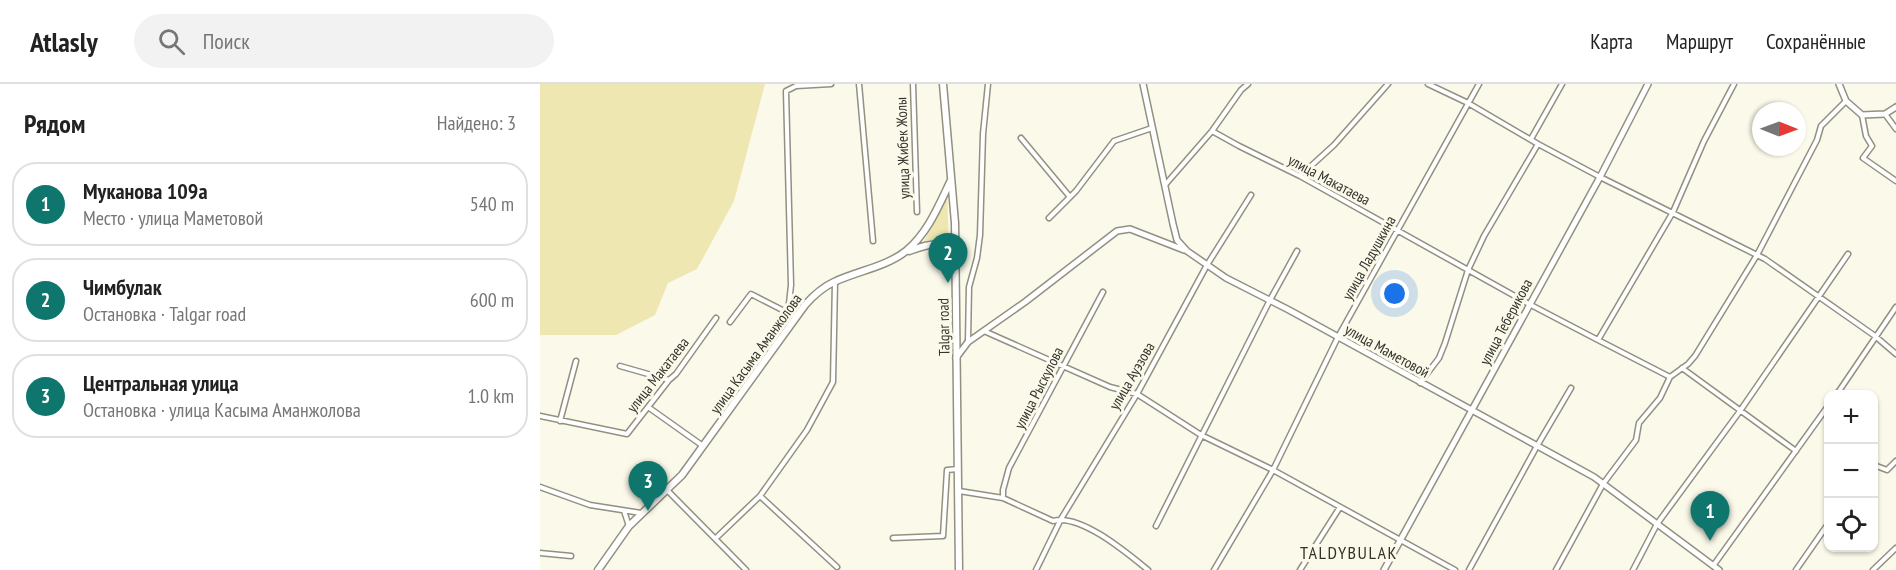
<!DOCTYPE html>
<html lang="ru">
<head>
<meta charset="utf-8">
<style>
  body { margin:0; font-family:"PT Sans Narrow",sans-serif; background:#f2f2f2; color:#222 }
  .controls { position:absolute; right:18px; bottom:18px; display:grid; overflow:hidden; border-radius:12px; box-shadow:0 2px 4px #0004 }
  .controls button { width:54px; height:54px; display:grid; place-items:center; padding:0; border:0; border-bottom:2px solid #e0e0e0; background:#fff; color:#222; font:30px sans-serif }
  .compass { position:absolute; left:1212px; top:18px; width:54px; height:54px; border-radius:50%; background:#fff; box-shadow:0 2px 4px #0004; rotate:91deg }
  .you { position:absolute; left:855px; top:210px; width:21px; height:21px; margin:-15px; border:4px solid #fff; border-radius:50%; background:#1a73e8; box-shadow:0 0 0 9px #1a73e833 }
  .badge { display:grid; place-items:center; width:39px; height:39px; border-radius:50%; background:#0f766e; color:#fff; font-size:20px; font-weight:700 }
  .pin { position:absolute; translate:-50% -50px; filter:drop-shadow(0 2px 3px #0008) }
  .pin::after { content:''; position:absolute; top:32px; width:21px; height:18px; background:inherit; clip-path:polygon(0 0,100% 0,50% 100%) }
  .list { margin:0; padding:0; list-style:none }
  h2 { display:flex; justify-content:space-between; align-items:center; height:78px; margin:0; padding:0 24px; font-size:26px }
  h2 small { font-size:20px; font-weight:400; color:#767676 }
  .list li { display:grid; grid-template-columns:39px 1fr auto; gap:18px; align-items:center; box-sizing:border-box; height:84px; margin:0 12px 12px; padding:0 12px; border:2px solid #e0e0e0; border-radius:24px }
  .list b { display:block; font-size:22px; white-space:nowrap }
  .list p { margin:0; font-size:20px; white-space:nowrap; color:#767676 }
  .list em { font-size:20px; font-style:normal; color:#767676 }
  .icon { flex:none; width:33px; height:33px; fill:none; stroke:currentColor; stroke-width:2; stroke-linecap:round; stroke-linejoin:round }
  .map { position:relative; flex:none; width:1356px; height:486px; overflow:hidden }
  header { display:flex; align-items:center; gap:36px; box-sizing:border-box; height:84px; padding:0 30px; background:#fff; border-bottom:2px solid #e0e0e0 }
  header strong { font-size:28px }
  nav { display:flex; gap:33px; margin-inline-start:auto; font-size:21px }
  .search { width:420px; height:54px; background:#f2f2f2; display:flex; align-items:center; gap:15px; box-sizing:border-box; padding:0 21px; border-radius:33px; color:#767676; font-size:22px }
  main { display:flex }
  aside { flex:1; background:#fff }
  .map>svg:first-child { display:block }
</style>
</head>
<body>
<header>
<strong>Atlasly</strong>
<div class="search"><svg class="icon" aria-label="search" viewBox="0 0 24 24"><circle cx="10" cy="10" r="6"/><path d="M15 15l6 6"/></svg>Поиск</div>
<nav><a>Карта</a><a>Маршрут</a><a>Сохранённые</a></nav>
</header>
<main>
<aside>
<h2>Рядом<small>Найдено: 3</small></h2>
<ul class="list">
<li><span class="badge">1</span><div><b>Муканова 109а</b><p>Место · улица Маметовой</p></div><em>540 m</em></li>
<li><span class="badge">2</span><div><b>Чимбулак</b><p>Остановка · Talgar road</p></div><em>600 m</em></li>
<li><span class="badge">3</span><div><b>Центральная улица</b><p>Остановка · улица Касыма Аманжолова</p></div><em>1.0 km</em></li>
</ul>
</aside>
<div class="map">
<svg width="1356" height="486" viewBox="0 0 1356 486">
  <rect width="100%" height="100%" fill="#fbf9e9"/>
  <!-- green -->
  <path fill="#efe7b2" d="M0 0H225L194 117 157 185 128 199 115 231 76 251H0Z
    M407 109 409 159 399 155 384 157 404 121Z"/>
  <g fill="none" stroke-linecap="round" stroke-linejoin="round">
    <defs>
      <path id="street" d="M319 0 333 157
        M373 0 377 128
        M888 0 928 19 998 60 1060 93 1225 175 1335 252 1356 270
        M1345 30 1356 45
        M1322 31 1326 52 1332 62 1323 74 1356 97
        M672 47 699 62 760 92 989 220 1058 256 1133 128 1164 57 1194 0
        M481 54 530 113
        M991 55 1022 0
        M760 92 794 61 848 0
        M625 101 672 47 701 6 708 0
        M509 134 536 107 574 57 612 44
        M248 229 251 201 246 7 256 2 291 0
        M190 238 211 210 254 232
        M444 247 570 303 597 310 661 351 733 386 915 486
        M1058 256 1130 293 1148 280 1155 272 1217 171 1277 56 1281 42 1306 17
        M428 257 429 203 437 174 440 151 443 50 448 0
        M80 282 129 296
        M1142 284 1256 367
        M880 299 899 274 905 259 928 186 944 152 998 60
        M1297 310 1356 223
        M108 323 163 362
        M0 332 87 350 129 296 136 290 176 234
        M20 337 36 277
        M1334 381 1347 386 1356 377
        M0 403 50 421 101 429
        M127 406 206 486
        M419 407 463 414 513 437C540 429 587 469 608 486
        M220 412 297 483
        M463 414V406L469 384 563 208
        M84 427 89 442
        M616 442 730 216 757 167
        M176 454 220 412 267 346 293 298 295 198
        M353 454 403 452 407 386 418 385
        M0 469 31 472
        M1173 482 1288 322
        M496 486 521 435 597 310 667 181 711 111
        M674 486 733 386 798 253 939 0
        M760 486 800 423
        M929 486 997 362 1031 304
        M1016 486 1063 400 1096 356 1099 339 1120 314 1130 293
        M1093 486 1117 440 1200 327 1308 170
        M1256 486 1288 440
        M1333 486 1356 464"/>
      <path id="secondary" d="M603 0 633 140 637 156 647 167 686 194 749 226 1054 393 1179 486
        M1299 0 1306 17 1322 31 1345 30 1356 23
        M416 274 428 258 485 218 577 147 590 145 644 166
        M844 486 1060 93 1108 0"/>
      <path id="primary" d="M403 0 415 139 419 486
        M369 167C388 160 402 154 414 174
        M58 486 89 442 142 391 265 221C273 212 283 203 294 198 317 187 346 183 366 167 388 149 399 121 411 96"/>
    </defs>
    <!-- street casing -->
    <use href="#street" stroke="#929081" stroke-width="7"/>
    <!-- secondary casing -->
    <use href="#secondary" stroke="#929081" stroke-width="8"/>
    <!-- primary casing -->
    <use href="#primary" stroke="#929081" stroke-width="9"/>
    <!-- street -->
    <use href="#street" stroke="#fff" stroke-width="4"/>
    <!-- secondary -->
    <use href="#secondary" stroke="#fff" stroke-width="5"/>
    <!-- primary -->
    <use href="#primary" stroke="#fff" stroke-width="6"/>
  </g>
  <g text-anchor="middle" stroke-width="6" stroke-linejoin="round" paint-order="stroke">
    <!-- street labels -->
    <g font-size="15" fill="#34332d" stroke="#fbf9e9">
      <text transform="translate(363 64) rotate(-92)" y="5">улица Жибек Жолы</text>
      <text transform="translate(789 96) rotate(28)" y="5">улица Макатаева</text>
      <text transform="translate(829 174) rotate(-61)" y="5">улица Ладушкина</text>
      <text transform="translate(966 238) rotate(-62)" y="5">улица Теберикова</text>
      <text transform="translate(404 243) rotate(-91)" y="5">Talgar road</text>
      <text transform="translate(847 267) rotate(29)" y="5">улица Маметовой</text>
      <text transform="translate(216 270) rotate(-54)" y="5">улица Касыма Аманжолова</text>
      <text transform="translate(118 291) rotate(-52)" y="5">улица Макатаева</text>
      <text transform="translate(592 292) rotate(-60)" y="5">улица Ауэзова</text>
      <text transform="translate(499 304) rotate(-63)" y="5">улица Рыскулова</text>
    </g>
    <!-- quarter labels -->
    <g font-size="18" letter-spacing="1.5" fill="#353327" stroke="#fbf9e9">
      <text x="809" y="475">TALDYBULAK</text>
    </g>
  </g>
</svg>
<div class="controls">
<button>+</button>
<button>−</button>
<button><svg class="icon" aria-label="locate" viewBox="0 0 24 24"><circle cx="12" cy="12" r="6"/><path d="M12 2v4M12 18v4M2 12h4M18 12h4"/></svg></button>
</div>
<svg class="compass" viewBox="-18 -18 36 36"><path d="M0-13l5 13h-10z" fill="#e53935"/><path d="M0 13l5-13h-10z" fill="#767676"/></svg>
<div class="you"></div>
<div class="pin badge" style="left:1170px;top:457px">1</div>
<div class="pin badge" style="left:408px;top:199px">2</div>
<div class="pin badge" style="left:108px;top:427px">3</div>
</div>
</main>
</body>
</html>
